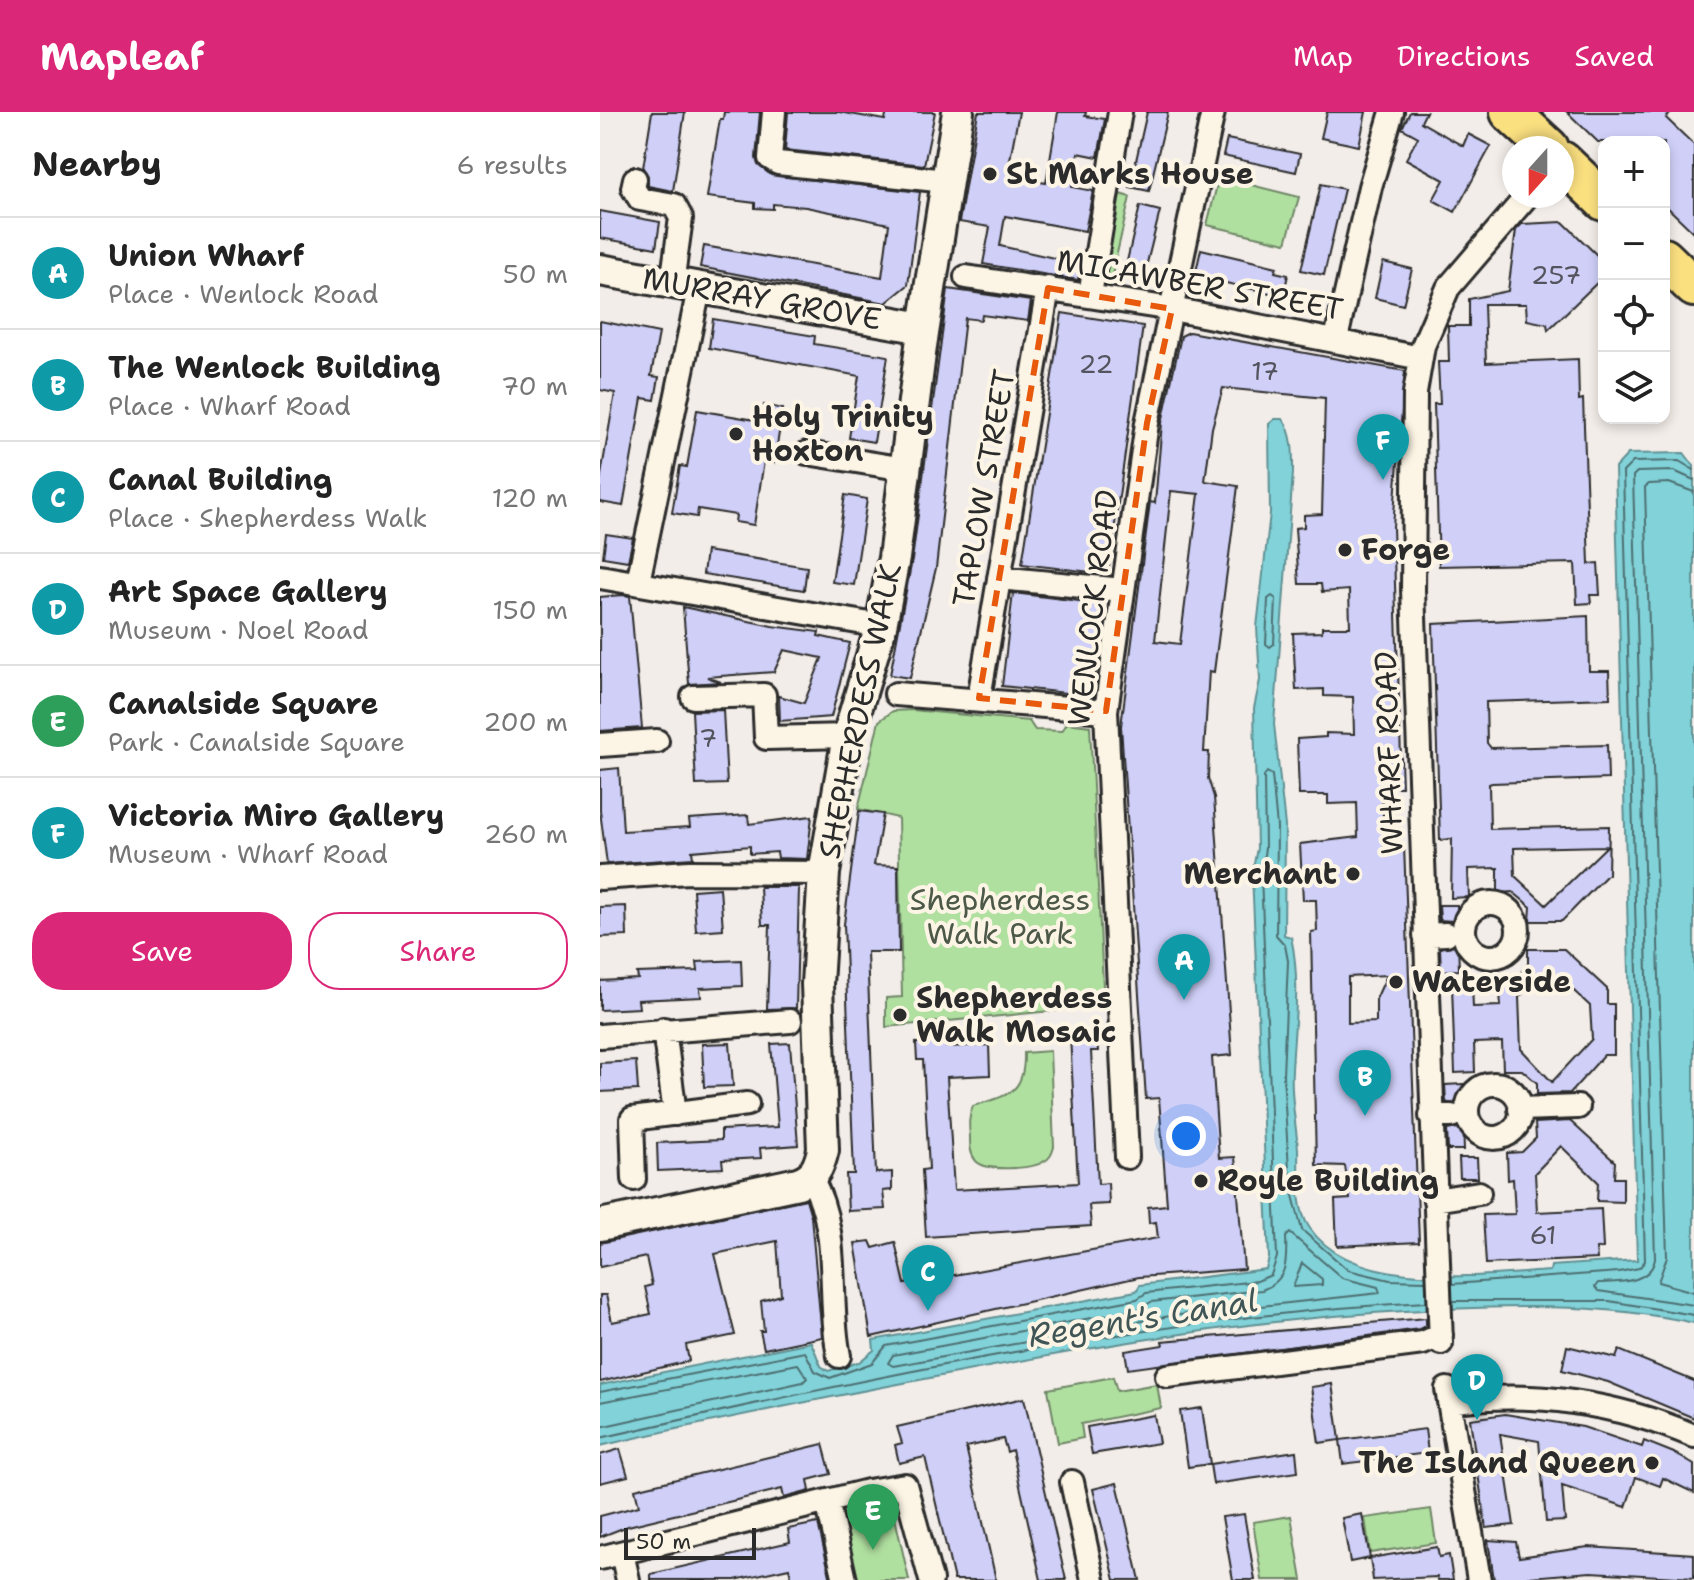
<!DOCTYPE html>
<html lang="en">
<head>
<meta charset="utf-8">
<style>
  body { margin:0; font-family:"Shantell Sans",sans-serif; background:#f2f2f2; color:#222 }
  .controls { position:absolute; right:24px; top:24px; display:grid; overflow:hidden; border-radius:16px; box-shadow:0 4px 12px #0003 }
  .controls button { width:72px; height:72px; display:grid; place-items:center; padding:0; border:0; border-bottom:2px solid #e0e0e0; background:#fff; color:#222; font:40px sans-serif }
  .compass { position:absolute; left:902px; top:24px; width:72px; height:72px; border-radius:50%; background:#fff; box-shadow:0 4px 12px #0003; rotate:201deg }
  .scale { position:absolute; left:24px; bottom:20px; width:132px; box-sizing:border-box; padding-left:8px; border:4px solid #2b2b2b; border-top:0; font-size:22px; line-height:28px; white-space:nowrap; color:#2b2b2b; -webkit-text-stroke:6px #fcf5e5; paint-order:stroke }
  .you { position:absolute; left:586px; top:1024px; width:28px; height:28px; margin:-20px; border:6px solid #fff; border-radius:50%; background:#1a73e8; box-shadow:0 0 0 12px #1a73e833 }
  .badge { display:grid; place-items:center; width:52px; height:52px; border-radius:50%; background:#db2777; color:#fff; font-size:26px; font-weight:700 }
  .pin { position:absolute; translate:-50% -66px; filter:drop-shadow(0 2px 4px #0008) }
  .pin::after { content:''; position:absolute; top:42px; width:28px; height:24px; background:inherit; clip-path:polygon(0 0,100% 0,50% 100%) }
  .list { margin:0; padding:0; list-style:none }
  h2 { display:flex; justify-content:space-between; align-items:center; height:104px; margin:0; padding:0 32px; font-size:34px }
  h2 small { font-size:26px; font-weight:400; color:#767676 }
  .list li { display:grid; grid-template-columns:52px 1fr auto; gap:24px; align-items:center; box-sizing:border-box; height:112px; padding:0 32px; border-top:2px solid #e0e0e0 }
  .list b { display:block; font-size:30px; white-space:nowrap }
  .list p { margin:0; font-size:26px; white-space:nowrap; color:#767676 }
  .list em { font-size:26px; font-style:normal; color:#767676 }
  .actions { display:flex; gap:16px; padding:24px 32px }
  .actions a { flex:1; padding:18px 0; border:2px solid #db2777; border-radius:32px; text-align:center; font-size:28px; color:#db2777 }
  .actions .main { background:#db2777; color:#fff }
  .icon { flex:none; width:44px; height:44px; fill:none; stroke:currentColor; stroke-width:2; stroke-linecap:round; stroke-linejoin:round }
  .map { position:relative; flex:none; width:1094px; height:1468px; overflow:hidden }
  header { display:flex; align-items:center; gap:48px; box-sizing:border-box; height:112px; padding:0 40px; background:#db2777; color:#fff }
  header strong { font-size:38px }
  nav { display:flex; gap:44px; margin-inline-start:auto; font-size:28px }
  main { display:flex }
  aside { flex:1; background:#fff }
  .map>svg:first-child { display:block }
</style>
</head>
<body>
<header>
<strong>Mapleaf</strong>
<nav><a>Map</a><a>Directions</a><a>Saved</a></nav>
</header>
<main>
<aside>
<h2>Nearby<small>6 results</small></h2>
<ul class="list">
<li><span class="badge" style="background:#0f9aa8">A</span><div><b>Union Wharf</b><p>Place · Wenlock Road</p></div><em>50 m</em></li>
<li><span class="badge" style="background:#0f9aa8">B</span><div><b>The Wenlock Building</b><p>Place · Wharf Road</p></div><em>70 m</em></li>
<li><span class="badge" style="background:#0f9aa8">C</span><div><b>Canal Building</b><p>Place · Shepherdess Walk</p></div><em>120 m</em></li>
<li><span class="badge" style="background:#0f9aa8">D</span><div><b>Art Space Gallery</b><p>Museum · Noel Road</p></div><em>150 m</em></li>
<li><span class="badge" style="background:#2e9e5b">E</span><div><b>Canalside Square</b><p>Park · Canalside Square</p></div><em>200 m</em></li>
<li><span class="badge" style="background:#0f9aa8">F</span><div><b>Victoria Miro Gallery</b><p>Museum · Wharf Road</p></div><em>260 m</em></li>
</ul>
<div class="actions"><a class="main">Save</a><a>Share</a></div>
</aside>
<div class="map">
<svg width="1094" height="1468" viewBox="0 0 1094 1468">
  <rect width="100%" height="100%" fill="#f3ede9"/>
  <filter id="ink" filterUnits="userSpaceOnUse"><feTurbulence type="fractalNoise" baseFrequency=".0125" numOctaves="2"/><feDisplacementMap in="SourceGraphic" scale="16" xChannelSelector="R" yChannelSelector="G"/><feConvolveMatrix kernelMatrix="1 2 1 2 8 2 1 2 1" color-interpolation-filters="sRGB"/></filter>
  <g filter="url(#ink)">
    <!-- green -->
    <path fill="#b0e0a0" stroke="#6e8666" stroke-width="2" d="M619 65 699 85 686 131 607 113Z
      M520 82 530 85 509 176 495 174 506 118 516 109Z
      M312 598 429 609 435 618 462 619 467 611 490 614 504 894 286 915V886L302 885 298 706 258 697 279 609 293 599Z
      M450 939 454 1035C452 1042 450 1047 443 1050 431 1057 386 1060 376 1049 370 1042 370 1034 370 1025 369 1014 368 1005 373 994 408 983 425 982 424 941Z
      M513 1265 517 1279 557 1272 561 1296 481 1312 483 1326 458 1331 448 1277Z
      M276 1387 293 1397 309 1468H251L240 1399 256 1391 259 1403 273 1400 271 1388Z
      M831 1397 836 1431 770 1441 765 1406Z
      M691 1404 702 1468H662L653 1410Z"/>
    <!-- water -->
    <path fill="#81d3d9" stroke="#5f9093" stroke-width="2" d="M675 307H683C694 323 693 343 693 361L674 612 685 714 684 823 691 825C701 869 694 914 692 958 690 984 696 1011 698 1037 699 1061 695 1094 709 1115 753 1181 882 1163 950 1159L951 1154 1037 1148 1015 356 1028 342 1084 341 1094 354V1211C998 1190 902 1194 805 1199 657 1207 513 1231 367 1259 244 1282 122 1306 0 1334V1273L211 1230 221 1254 228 1259 259 1250 274 1238 273 1228 536 1179 540 1173 666 1157 669 1146 652 762 657 736 654 596 660 568 657 515 670 401 669 312Z"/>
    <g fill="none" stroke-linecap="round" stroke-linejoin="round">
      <!-- shore -->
      <path stroke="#4d6e71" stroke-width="2" d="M1094 368 1074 359 1037 360 1033 364 1055 1147C1050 1172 1019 1170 998 1171L995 1175 998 1179 1094 1193
        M1094 380 1069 371 1049 372 1045 375 1067 1145 1058 1170 1094 1180
        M672 484 676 487 674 532 670 535 666 532 668 487Z
        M690 1121 742 1166 778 1175 780 1181 570 1204 293 1254 288 1251 293 1243 539 1197 551 1190 662 1178C688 1168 687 1149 686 1125Z
        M702 1151 722 1167V1173L693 1175Z
        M852 1172 1019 1160 1039 1156 1045 1149 1023 360 1033 350 1079 349 1094 358
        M852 1189H1009L1094 1203
        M0 1280 205 1240 215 1259 230 1266 272 1251 286 1234 537 1187 546 1181 657 1169 671 1163 677 1145 661 763 665 736 664 664 667 660 672 663 677 715 676 823 685 833 688 849 683 963 690 1072 702 1118 748 1158 790 1168 826 1169
        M0 1290 198 1252 207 1266 203 1270 0 1315
        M0 1326C272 1265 547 1205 826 1190"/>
    </g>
    <!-- building -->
    <path fill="#cfcff8" stroke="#2b2b2b" stroke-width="2" fill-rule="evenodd" d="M52 0H85L73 79 48 74V64L43 56Z
      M124 0H160L156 46 158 53 171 63 320 80 308 173 286 191 100 155 104 134 282 165 289 112 206 95 173 92V97L155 96V91L107 85 120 7H123Z
      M188 0H239L285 8 287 0H335L324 53 185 38Z
      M378 0H419L408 58 413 59V65L446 71 458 0H486L485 4 505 7 498 45 478 41 472 75 493 79 485 119 405 104 400 134 481 152 478 168 383 152 390 115 359 110Z
      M547 0H568L549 79 530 75Z
      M727 0H766L759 34 721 26Z
      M810 0H826L821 10 863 34 868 22 891 34 855 100 833 88 844 68 806 47 818 25 802 16Z
      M967 0H1072L1066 6 1094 33V121L1064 92V30H998Z
      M627 27 700 42 696 60 623 44Z
      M721 72 744 77 724 163 701 158Z
      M540 94 560 99 542 171 523 166Z
      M0 99 60 110 56 136 0 126Z
      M963 110 1002 148 1003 165 948 218 947 212 927 208 926 192H884L886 251 978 247 979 288 983 287 989 452 998 451 1000 483H990L991 491 977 492 975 451 839 454 834 292H840L838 250H849L848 214H869V187L908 179 916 118 922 112Z
      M601 137 677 155 675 160 688 163 683 184 595 164Z
      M783 150 812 157 803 193 775 186Z
      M348 177 431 189 428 209 382 203 381 208 365 206 336 456 310 566 290 563 312 448Z
      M462 201 543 214 508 462 422 452Z
      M113 207 215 224 214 232 288 244 274 330 249 326 259 264 109 236Z
      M0 209 59 221 51 264 59 265 55 288 42 286 23 394 0 390V369L15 281 0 278Z
      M589 220 805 259 793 415 802 675H782L784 733 804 734 819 1130 737 1134 735 1088 750 1087 745 1054 716 1053 711 820 717 819 716 788H703L700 732 758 725 757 691 728 692V683H699L697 627 726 625V621L754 622 753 585 724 584V577L696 578 693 521 722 520V515H750L749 478 722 480 721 472H699L695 416 704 415V403L722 402 725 286 623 276 612 316 605 369 638 374 614 560 609 559 604 640H609L608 666 614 685 632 943 612 945 619 1046 635 1045 644 1157 539 1165 271 1225 255 1131 270 1129 273 1136 295 1130 305 1172 558 1126 556 1110 549 1111 548 1095 567 1093 559 986 546 987 521 614 550 390 555 391 562 311 581 224ZM571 379 599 382 580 532 555 529ZM787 863 776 887V910L748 911V865Z
      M164 293 183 297 174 351 164 349 154 413 135 410 136 403 98 397 97 405 72 401 80 354 87 355 97 298 161 309Z
      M245 383 267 387 254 473 232 470Z
      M6 422 33 426 28 449 3 445Z
      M106 439 207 455 204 478 103 462Z
      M413 481 504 492 493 584 402 574Z
      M22 483 30 484 42 616 0 619V485Z
      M83 495 172 514 219 520 218 524 250 531 231 605 180 609 179 584 204 591 222 546 184 538 174 560 107 565 121 570 89 572Z
      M988 504 989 559H1009L1010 586 886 590 887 631 891 636 1007 633 1008 667 892 671 889 672 890 717 1009 714 1008 762 962 809H930L931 795 913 780 898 781V756L868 757 869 785 851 786 852 727 840 728 833 512ZM1007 734 946 793 915 764 914 736Z
      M123 598 127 672 96 673 92 599Z
      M19 656 23 719 90 715 89 707 148 703 149 712 212 704 207 747 178 746 177 740 150 742V734L92 739 93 746 7 752 0 699V658Z
      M259 699 283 702 274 753 298 754 299 840H267L276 1061 292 1060V1078L283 1079 285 1097 248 1099 246 1062H254L244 812Z
      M160 775H199L196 896 167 897 170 813H162Z
      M120 776 123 817 96 819 93 778Z
      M839 793H857L858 814 852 809 840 808Z
      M26 794 27 824 0 825V795Z
      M858 829 859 858 841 859 840 836Z
      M928 837H964L1007 877V892H1014V943H1004L970 981 937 982V971L922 958H903L902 930 874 931 875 960 855 961 852 873 872 872 873 895 901 894 899 866 917 865 928 852ZM941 864 959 865 990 894 992 927 952 970 921 937 919 885Z
      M141 848 142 874 100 876 101 885 38 888 39 896 0 898V869L38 867 37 861 98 859 97 850Z
      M497 922 498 939H491L498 1072 508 1071 509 1092 489 1093 491 1114 326 1125 322 1058 329 1057 323 948H317L316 931 345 929 346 935 389 933 390 963 347 965 354 1078 478 1071 470 924Z
      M130 931 133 974 104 975 102 932Z
      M190 931 198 1033 160 1036 161 1046 122 1048 123 1056 58 1059 57 1031 121 1028V1018L178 1015 171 932Z
      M36 949 38 978 0 980V951Z
      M863 972V997L846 990 845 973Z
      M970 1009 1015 1050 1014 1066H1023V1090L997 1089 998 1070 961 1034 935 1061 937 1100 1001 1097 1003 1136 996 1137 997 1147 886 1152 883 1103 915 1102 913 1067 908 1068 907 1041 922 1040 936 1026 935 1011Z
      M863 1011 864 1038H848L847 1018 857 1016Z
      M859 1046H877L878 1066H860Z
      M206 1087 211 1104 222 1225 164 1237 160 1219H164L161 1189 181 1183 177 1129 115 1142 135 1223 86 1233 89 1249 0 1270V1183H6L12 1210 51 1202 45 1175 52 1173 46 1145 0 1155V1131Z
      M826 1206V1214L819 1217 528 1257 525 1239 563 1233 562 1229Z
      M967 1234 1016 1246 1019 1238 1094 1269V1306L1008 1270 962 1258Z
      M732 1272 740 1328 719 1331 711 1275Z
      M424 1286 466 1468H441L412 1338 407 1340 403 1327 366 1335 396 1468H354L325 1345 299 1351 295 1333 302 1331 297 1315Z
      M602 1296 610 1352 588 1355 580 1299Z
      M905 1302 983 1315 1042 1335 1044 1329 1074 1341 1094 1353V1381L1063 1366 1060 1374 1036 1365 1026 1395 962 1374 965 1409 946 1410 939 1329 900 1322 914 1413 886 1416 870 1307Z
      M554 1303 559 1331 492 1342 487 1315Z
      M825 1317 828 1341 743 1352 740 1328Z
      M223 1332 231 1362 208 1368 210 1379 184 1386 182 1377 28 1414 0 1425V1404L39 1394 35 1377Z
      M20 1337 28 1364 0 1371V1343Z
      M696 1339 698 1360 613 1372 610 1352Z
      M517 1371 540 1468H515L493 1377Z
      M644 1402 655 1468H633L622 1405Z
      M762 1402 770 1446 750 1450 742 1406Z
      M218 1411 231 1468H192L189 1456 135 1468H51V1462L190 1430 188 1417Z
      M888 1428 916 1430 919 1445 988 1435 1094 1442V1466L991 1460 894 1468Z
      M837 1435 839 1445 849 1443 853 1468H838L837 1465 773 1468 770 1446Z"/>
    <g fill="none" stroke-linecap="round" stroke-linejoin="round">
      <defs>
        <path id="street" d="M174 0 170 46 178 51 346 69
          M35 67 33 76 40 87 74 93 81 106 72 172
          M366 165 572 197 821 246
          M490 183 520 0
          M736 227 770 75 792 0
          M207 341 305 357
          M0 465 281 514
          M399 466 523 478
          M38 470 99 177
          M296 582 506 599
          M93 585 164 583 166 626 248 624
          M379 586 448 176
          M0 633 57 629
          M0 766 89 760 224 761
          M864 818a27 27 0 1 1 54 0a27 27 0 1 1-54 0Z
          M825 823 846 822
          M64 917 75 1002
          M0 924 190 909
          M867 999a27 27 0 1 1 54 0a27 27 0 1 1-54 0Z
          M920 997 978 995
          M831 1004H851
          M527 1045 506 599 547 311 613 0
          M211 1066C242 1119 227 1187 239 1244
          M34 1067 32 1007 147 992
          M835 1088 879 1081
          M841 1231 813 478 815 281 823 234 848 176 927 84
          M567 1264 823 1231 841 1223
          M847 1277 879 1468
          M849 1290C932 1278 1017 1291 1094 1324
          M472 1370 493 1468
          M227 1389 245 1468
          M22 1441 28 1468
          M0 1446 268 1379 305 1373 331 1468"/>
        <path id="secondary" d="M0 158 323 216
          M0 1113 198 1071C215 1065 219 1055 223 1038L217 872 224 761 248 624 281 514 294 446 321 234 358 0"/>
        <path id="highway" d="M910 0 949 36
          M962 49 1004 89
          M1064 146 1094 175"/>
      </defs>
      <!-- street casing -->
      <use href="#street" stroke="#2b2b2b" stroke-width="28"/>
      <!-- secondary casing -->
      <use href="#secondary" stroke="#2b2b2b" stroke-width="36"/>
      <!-- highway casing -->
      <use href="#highway" stroke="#2b2b2b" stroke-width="44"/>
      <!-- street -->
      <use href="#street" stroke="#fcf5e5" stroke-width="22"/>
      <!-- secondary -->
      <use href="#secondary" stroke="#fcf5e5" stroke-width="30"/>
      <!-- highway -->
      <use href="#highway" stroke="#fbe080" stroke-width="38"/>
    </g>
  </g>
  <!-- marked area -->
  <path fill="none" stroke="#e8590c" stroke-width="6" stroke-dasharray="16 10" stroke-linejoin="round" d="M448 176 572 197 547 311 506 599 379 586Z"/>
  <!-- markers -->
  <g fill="#2b2b2b" stroke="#fcf5e5" stroke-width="3">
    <circle cx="390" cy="62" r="8"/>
    <circle cx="136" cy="322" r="8"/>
    <circle cx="745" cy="438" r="8"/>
    <circle cx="753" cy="762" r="8"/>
    <circle cx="796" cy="870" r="8"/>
    <circle cx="300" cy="903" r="8"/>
    <circle cx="601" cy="1069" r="8"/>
    <circle cx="1052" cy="1351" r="8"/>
  </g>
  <g text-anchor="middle" stroke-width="8" stroke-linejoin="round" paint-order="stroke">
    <!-- number labels -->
    <g font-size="26" fill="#54545e">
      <text x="956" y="172">257</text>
      <text x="496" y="261">22</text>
      <text x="665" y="268">17</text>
      <text x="108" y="635">7</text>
      <text x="943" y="1132">61</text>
    </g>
    <!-- poi labels -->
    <g font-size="30" font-weight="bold" fill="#2b2b2b" stroke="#fcf5e5" text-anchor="start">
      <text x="406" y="72">St Marks House</text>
      <text x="152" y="315">Holy Trinity<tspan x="152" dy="34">Hoxton</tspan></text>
      <text x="761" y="448">Forge</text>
      <text x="737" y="772" text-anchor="end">Merchant</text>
      <text x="812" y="880">Waterside</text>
      <text x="316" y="896">Shepherdess<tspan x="316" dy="34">Walk Mosaic</tspan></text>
      <text x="617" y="1079">Royle Building</text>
      <text x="1036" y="1361" text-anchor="end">The Island Queen</text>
    </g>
    <!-- street labels -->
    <g font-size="30" fill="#2b2b2b" stroke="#fcf5e5">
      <text transform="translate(600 173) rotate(10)" y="10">MICAWBER STREET</text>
      <text transform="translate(162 187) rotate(10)" y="10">MURRAY GROVE</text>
      <text transform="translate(384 376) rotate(-80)" y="10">TAPLOW STREET</text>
      <text transform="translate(493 496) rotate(-83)" y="10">WENLOCK ROAD</text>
      <text transform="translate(260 599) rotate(-78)" y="10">SHEPHERDESS WALK</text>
      <text transform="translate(789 641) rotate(-92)" y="10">WHARF ROAD</text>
    </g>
    <!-- park labels -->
    <g font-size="30" fill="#4c5848" stroke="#fcf5e5">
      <text x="400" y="798">Shepherdess<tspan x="400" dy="34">Walk Park</tspan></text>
    </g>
    <!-- water labels -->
    <g font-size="32" font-style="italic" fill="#405556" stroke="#fcf5e5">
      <text transform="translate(543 1206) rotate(-9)" y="11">Regent's Canal</text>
    </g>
  </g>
</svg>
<div class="controls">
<button>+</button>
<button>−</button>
<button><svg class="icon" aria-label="locate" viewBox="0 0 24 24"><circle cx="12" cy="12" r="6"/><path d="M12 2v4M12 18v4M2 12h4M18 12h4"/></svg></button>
<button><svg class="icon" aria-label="layers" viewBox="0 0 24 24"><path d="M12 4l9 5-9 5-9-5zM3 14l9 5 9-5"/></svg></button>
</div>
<svg class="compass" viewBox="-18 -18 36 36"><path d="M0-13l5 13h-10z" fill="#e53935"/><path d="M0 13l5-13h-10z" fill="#767676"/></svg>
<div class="scale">50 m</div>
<div class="you"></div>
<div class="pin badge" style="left:584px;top:888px;background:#0f9aa8">A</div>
<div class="pin badge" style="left:765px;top:1004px;background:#0f9aa8">B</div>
<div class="pin badge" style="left:328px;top:1199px;background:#0f9aa8">C</div>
<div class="pin badge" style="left:877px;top:1308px;background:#0f9aa8">D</div>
<div class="pin badge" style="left:273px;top:1438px;background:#2e9e5b">E</div>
<div class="pin badge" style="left:783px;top:368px;background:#0f9aa8">F</div>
</div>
</main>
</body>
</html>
